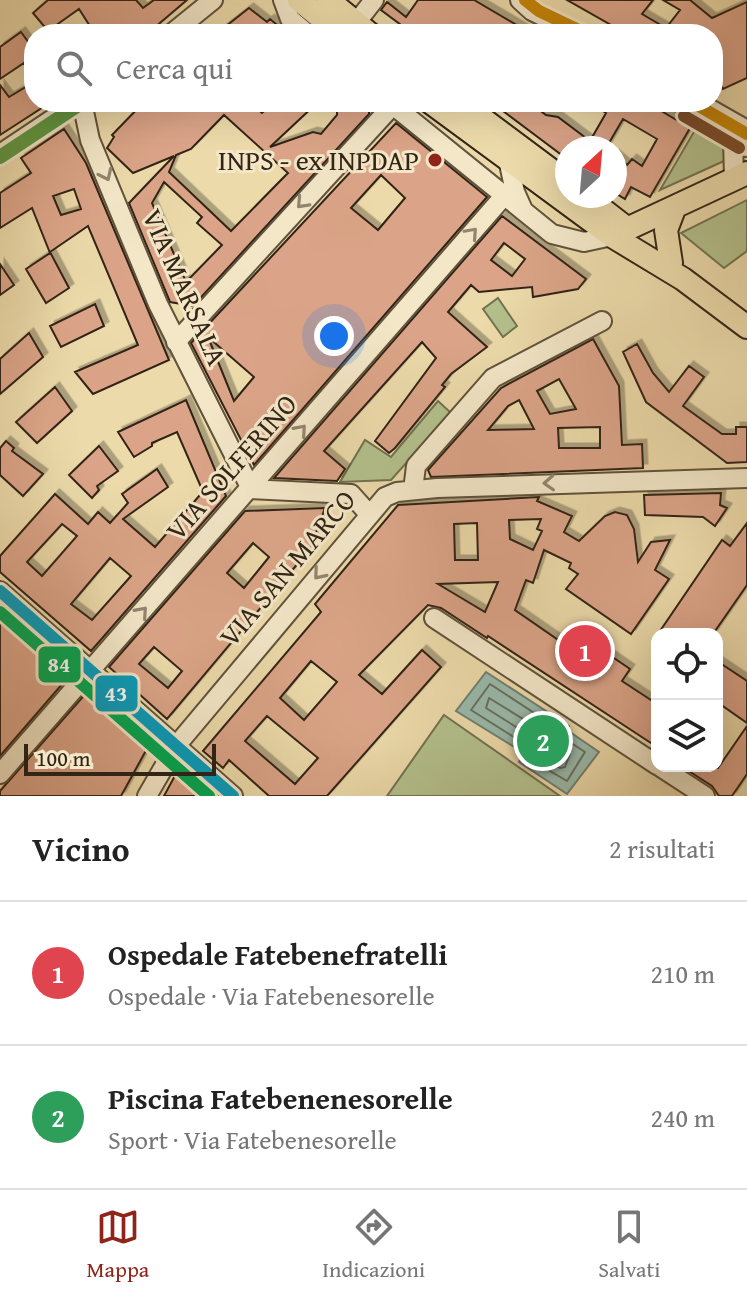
<!DOCTYPE html>
<html lang="it">
<head>
<meta charset="utf-8">
<style>
  body { margin:0; font-family:"Gentium Book Plus",serif; background:#f6f6f6; color:#222 }
  .controls { position:absolute; right:24px; bottom:24px; display:grid; overflow:hidden; border-radius:16px; box-shadow:0 8px 32px #0002 }
  .controls button { width:72px; height:72px; display:grid; place-items:center; padding:0; border:0; border-bottom:2px solid #e0e0e0; background:#fff; color:#222; font:40px sans-serif }
  .compass { position:absolute; left:555px; top:136px; width:72px; height:72px; border-radius:50%; background:#fff; box-shadow:0 8px 32px #0002; rotate:26deg }
  .scale { position:absolute; left:24px; bottom:20px; width:192px; box-sizing:border-box; padding-left:8px; border:4px solid #322416; border-top:0; font-size:22px; line-height:28px; white-space:nowrap; color:#322416; -webkit-text-stroke:6px #f3e7c8; paint-order:stroke }
  .you { position:absolute; left:334px; top:336px; width:28px; height:28px; margin:-20px; border:6px solid #fff; border-radius:50%; background:#1a73e8; box-shadow:0 0 0 12px #1a73e833 }
  .badge { display:grid; place-items:center; width:52px; height:52px; border-radius:50%; background:#8f2418; color:#fff; font-size:26px; font-weight:700 }
  .pin { position:absolute; translate:-50% -50%; border:4px solid #fff; box-shadow:0 2px 8px #0006 }
  .list { margin:0; padding:0; list-style:none }
  h2 { display:flex; justify-content:space-between; align-items:center; height:104px; margin:0; padding:0 32px; font-size:34px }
  h2 small { font-size:26px; font-weight:400; color:#767676 }
  .list li { display:grid; grid-template-columns:52px 1fr auto; gap:24px; align-items:center; box-sizing:border-box; height:144px; padding:0 32px; border-top:2px solid #e0e0e0 }
  .list b { display:block; font-size:30px; white-space:nowrap }
  .list p { margin:0; font-size:26px; white-space:nowrap; color:#767676 }
  .list em { font-size:26px; font-style:normal; color:#767676 }
  .icon { flex:none; width:44px; height:44px; fill:none; stroke:currentColor; stroke-width:2; stroke-linecap:round; stroke-linejoin:round }
  .map { position:relative; flex:none; width:747px; height:796px; overflow:hidden }
  .search { position:absolute; background:#fff; box-shadow:0 8px 32px #0002; left:24px; right:24px; top:24px; height:88px; display:flex; align-items:center; gap:20px; box-sizing:border-box; padding:0 28px; border-radius:32px; color:#767676; font-size:30px }
  .sheet { height:392px; background:#fff }
  nav { display:flex; justify-content:space-around; align-items:center; box-sizing:border-box; height:112px; border-top:2px solid #e0e0e0; background:#fff; font-size:22px; color:#767676 }
  nav a { display:grid; justify-items:center; gap:4px }
  nav .on { color:#8f2418 }
  .map>svg:first-child { display:block }
</style>
</head>
<body>
<div class="map">
<svg width="747" height="796" viewBox="0 0 747 796">
  <defs>
    <filter id="shadow"><feDropShadow dx="4.5" dy="-4.5" stdDeviation="0" flood-color="#0004"/></filter>
  </defs>
  <rect width="100%" height="100%" fill="#ecdaaa"/>
  <filter id="stains"><feTurbulence type="fractalNoise" baseFrequency=".0025" numOctaves="4"/><feColorMatrix values="0 0 0 0 .2 0 0 0 0 .09 0 0 0 0 .02 0 0 0 .5 -.17"/></filter>
  <radialGradient id="worn" r=".72"><stop offset=".6" stop-color="#630" stop-opacity="0"/><stop offset="1" stop-color="#630" stop-opacity=".3"/></radialGradient>
  <!-- green -->
  <path fill="#b3c08c" stroke="#727251" stroke-width="2" d="M695 130 725 147 724 161 660 190Z
    M747 200V251L724 268 681 233Z
    M498 298 517 326 503 337 483 309Z
    M438 401 451 413 391 480 340 482 365 440 391 457Z
    M444 715 560 796H387Z"/>
  <!-- water -->
  <path fill="#99baac" stroke="#707e70" stroke-width="2" d="M486 672 569 726 567 730 599 752 567 794 519 762 524 753 456 711Z"/>
  <g fill="none" stroke-linecap="round" stroke-linejoin="round">
    <!-- shore -->
    <path stroke="#666f61" stroke-width="2" d="M490 684 557 728 562 737 585 752 567 781 533 761 528 746 471 710Z
      M489 698 549 735 570 754 565 767 560 768 543 756 535 739 486 708Z"/>
  </g>
  <!-- building -->
  <path fill="#dba488" stroke="#322416" stroke-width="2" fill-rule="evenodd" filter="url(#shadow)" d="M48 0H136L143 8 154 0H187L147 34H95L79 9 48 31 33 13Z
    M418 0H474L532 34H405L398 29 401 25 381 10 387 2 406 17Z
    M567 0H653L642 14 666 28 680 10 663 0H690L712 18 747 2V78L723 89 713 69V34H627Z
    M249 8 267 22 270 19 288 34H216Z
    M21 32 34 50V78L24 63 0 79V47Z
    M34 82V102H51L0 135V85L9 97Z
    M144 102H250L262 113 274 102H318L270 147 313 132 321 134 337 115V102H369V114L193 306 170 302 129 203 174 156 133 173 107 148 114 137 112 135ZM224 115 288 173 231 231 169 172 176 155 191 149ZM164 182 202 217 197 223 222 245 186 282 152 203Z
    M491 102H529L546 115 558 117 590 141 606 113 587 102H646L690 128 650 197 631 187 625 199 615 193V155L627 165 632 159 642 166 657 139 623 119 606 148H567V159Z
    M396 123 487 197 254 465 191 343ZM381 175 405 198 378 230 351 208ZM208 337 254 377 234 401Z
    M64 129 86 163 169 360 93 394 75 372 138 345 88 226 50 252 69 288 46 303 26 269 50 253 32 208 0 228V193L31 173 21 158ZM74 189 81 209 61 215 53 196Z
    M502 216 586 279 578 289 533 297 532 287 479 292 471 285 448 312 487 347 451 374 442 385 445 387 395 448 389 453 375 441 436 358 422 342 324 451 345 469 337 481 274 478ZM504 243 525 259 512 276 491 260Z
    M0 264 14 285 0 295Z
    M95 304 104 326 61 347 50 326Z
    M29 333 43 357 0 394V359Z
    M593 339 619 386 622 445 642 444 643 468 431 477 428 470 501 388ZM559 379 576 409 550 414 537 391ZM519 400 534 429 488 430 508 406ZM600 427V448H559L558 428Z
    M637 344 653 373 669 392 689 366 704 377 683 406 722 434H736V427H747V462L727 463 646 402 623 352Z
    M55 387 72 411 37 443 16 422Z
    M186 400 226 496 91 651 0 572V556L55 494 88 524 98 512 110 523 128 503 122 494 157 469 168 487 123 519 155 547 200 495 201 487 177 432 152 443V446L134 457 118 432ZM62 524 77 536 42 576 27 562ZM110 558 131 576 92 620 71 604Z
    M6 441 14 448 12 451 43 474 23 496 0 475V448Z
    M99 446 118 471 97 486 99 490 92 498 69 475Z
    M721 493 720 505 727 508 715 526 703 517 645 515 644 495Z
    M539 497 537 501 572 516 564 532 579 541 605 516 615 512 627 515 634 529 638 562 651 542 670 540 655 570 669 579 631 634 566 589 578 574 569 568 571 563 544 550 533 583 526 580 515 610 583 657 592 643 630 669 622 681 657 704V747L488 636 487 638 441 608 428 605 359 675 382 694 422 650 441 667 327 796H269L229 760 223 768 203 751 321 612 315 604 398 505ZM541 519 537 529 542 531 533 550 510 539 509 520ZM477 523 478 560H455L454 524ZM498 582 485 612 438 584ZM311 661 337 682 304 720 280 698ZM267 716 318 758 295 784 245 741Z
    M325 508 310 549 167 719 109 667 245 511ZM253 543 269 557 244 588 227 573ZM154 647 182 671 168 688 139 664Z
    M747 523V585L713 634H658L722 540 730 546Z
    M0 614 70 675 0 756Z
    M717 661 747 681V723L717 702Z
    M88 691 149 745 121 796H0V791Z
    M747 726V774L732 796H719L712 786 681 766 718 768Z
    M178 770 197 786 209 796H164Z"/>
  <g fill="none" stroke-linecap="round" stroke-linejoin="round">
    <defs>
      <path id="minor" d="M283 0 290 19 308 34
        M520 0 532 11 579 34
        M356 23 374 0
        M171 34 213 0
        M82 102 90 140 158 304 251 489
        M389 102 552 234 584 242 612 236
        M680 102 699 119 747 147
        M698 102 747 130
        M733 139 734 178
        M0 154 78 102
        M508 159 515 192 523 210
        M176 342 393 105
        M251 489 351 494 368 513
        M413 490 416 466 493 378 602 321
        M0 591 233 796
        M434 618 657 765
        M659 766 705 796
        M0 774 504 196
        M147 796 176 746 385 497 397 492 437 488 747 478"/>
      <path id="major" d="M299 0 341 34
        M328 0 370 34
        M430 102 612 236 683 279 747 327
        M460 102 567 182
        M585 196 625 227
        M612 236 747 173
        M671 263 666 230 674 209"/>
    </defs>
    <!-- minor casing -->
    <use href="#minor" stroke="#60523b" stroke-width="22"/>
    <!-- major casing -->
    <use href="#major" stroke="#322416" stroke-width="26"/>
    <!-- minor -->
    <use href="#minor" stroke="#f3e7c8" stroke-width="18"/>
    <!-- major -->
    <use href="#major" stroke="#ecdaaa" stroke-width="22"/>
    <defs>
      <path id="bus-1" d="M0 591 233 796"/>
      <path id="bus-2" d="M0 612 209 796"/>
    </defs>
    <!-- bus-1 casing -->
    <use href="#bus-1" stroke="#f3e7c8" stroke-width="18"/>
    <!-- bus-2 casing -->
    <use href="#bus-2" stroke="#f3e7c8" stroke-width="18"/>
    <!-- bus-1 -->
    <use href="#bus-1" stroke="#059cbc" stroke-width="12"/>
    <!-- bus-2 -->
    <use href="#bus-2" stroke="#00a651" stroke-width="12"/>
    <defs>
      <path id="tram-1" d="M525 0 539 11 587 34
        M692 102 747 134"/>
      <path id="tram-2" d="M684 116 739 148"/>
    </defs>
    <!-- tram-1 casing -->
    <use href="#tram-1" stroke="#f3e7c8" stroke-width="18"/>
    <!-- tram-2 casing -->
    <use href="#tram-2" stroke="#f3e7c8" stroke-width="18"/>
    <!-- tram-1 -->
    <use href="#tram-1" stroke="#c68606" stroke-width="12"/>
    <!-- tram-2 -->
    <use href="#tram-2" stroke="#7a4b2a" stroke-width="12"/>
    <defs>
      <path id="metro-1" d="M0 157 83 102"/>
    </defs>
    <!-- metro-1 casing -->
    <use href="#metro-1" stroke="#f3e7c8" stroke-width="20"/>
    <!-- metro-1 -->
    <use href="#metro-1" stroke="#5d9842" stroke-width="14"/>
  </g>
  <!-- one-way arrows -->
  <defs><path id="oneway-chevron" d="M-2-3.5L2.5 0L-2 3.5" fill="none" stroke-width="1.6" stroke-linecap="round" stroke-linejoin="round" transform="scale(2)"/></defs>
  <g stroke="#92866f">
    <use href="#oneway-chevron" transform="translate(106 175) rotate(65)"/>
    <use href="#oneway-chevron" transform="translate(302 203) rotate(133)"/>
    <use href="#oneway-chevron" transform="translate(472 233) rotate(-48)"/>
    <use href="#oneway-chevron" transform="translate(301 430) rotate(-49)"/>
    <use href="#oneway-chevron" transform="translate(549 483) rotate(177)"/>
    <use href="#oneway-chevron" transform="translate(319 574) rotate(130)"/>
    <use href="#oneway-chevron" transform="translate(142 612) rotate(-49)"/>
  </g>
  <!-- markers -->
  <circle fill="#8f2418" stroke="#f3e7c8" stroke-width="3" cx="435" cy="160" r="8"/>
  <g text-anchor="middle" stroke-width="6" stroke-linejoin="round" paint-order="stroke">
    <!-- poi labels -->
    <g font-size="28" fill="#322416" stroke="#f3e7c8" text-anchor="end">
      <text x="419" y="170">INPS - ex INPDAP</text>
    </g>
    <!-- street labels -->
    <g font-size="28" fill="#322416" stroke="#f3e7c8">
      <text transform="translate(185 287) rotate(66)" y="10">VIA MARSALA</text>
      <text transform="translate(231 467) rotate(-49)" y="10">VIA SOLFERINO</text>
      <text transform="translate(287 568) rotate(-50)" y="10">VIA SAN MARCO</text>
    </g>
  </g>
  <g stroke="#f3e7c8" stroke-width="3">
    <rect x="37" y="645" width="45" height="39" rx="8" fill="#00a651"/>
    <rect x="94" y="674" width="45" height="39" rx="8" fill="#059cbc"/>
  </g>
  <g font-size="22" text-anchor="middle" font-weight="bold" fill="#fff">
    <text x="59" y="672">84</text>
    <text x="116" y="701">43</text>
  </g>
  <rect width="100%" height="100%" filter="url(#stains)"/>
  <rect width="100%" height="100%" fill="url(#worn)"/>
</svg>
<div class="controls">
<button><svg class="icon" aria-label="locate" viewBox="0 0 24 24"><circle cx="12" cy="12" r="6"/><path d="M12 2v4M12 18v4M2 12h4M18 12h4"/></svg></button>
<button><svg class="icon" aria-label="layers" viewBox="0 0 24 24"><path d="M12 4l9 5-9 5-9-5zM3 14l9 5 9-5"/></svg></button>
</div>
<svg class="compass" viewBox="-18 -18 36 36"><path d="M0-13l5 13h-10z" fill="#e53935"/><path d="M0 13l5-13h-10z" fill="#767676"/></svg>
<div class="scale">100 m</div>
<div class="you"></div>
<div class="pin badge" style="left:585px;top:651px;background:#e0444e">1</div>
<div class="pin badge" style="left:543px;top:741px;background:#2e9e5b">2</div>
<div class="search"><svg class="icon" aria-label="search" viewBox="0 0 24 24"><circle cx="10" cy="10" r="6"/><path d="M15 15l6 6"/></svg>Cerca qui</div>
</div>
<section class="sheet">
<h2>Vicino<small>2 risultati</small></h2>
<ul class="list">
<li><span class="badge" style="background:#e0444e">1</span><div><b>Ospedale Fatebenefratelli</b><p>Ospedale · Via Fatebenesorelle</p></div><em>210 m</em></li>
<li><span class="badge" style="background:#2e9e5b">2</span><div><b>Piscina Fatebenenesorelle</b><p>Sport · Via Fatebenesorelle</p></div><em>240 m</em></li>
</ul>
</section>
<nav>
<a class="on"><svg class="icon" aria-label="map" viewBox="0 0 24 24"><path d="M3 6l6-2 6 2 6-2v14l-6 2-6-2-6 2zM9 4v14M15 6v14"/></svg>Mappa</a>
<a><svg class="icon" aria-label="directions" viewBox="0 0 24 24"><path d="M12 3l9 9-9 9-9-9zM9 14v-3h6M13 9l2 2-2 2"/></svg>Indicazioni</a>
<a><svg class="icon" aria-label="saved" viewBox="0 0 24 24"><path d="M7 4h10v16l-5-4-5 4z"/></svg>Salvati</a>
</nav>
</body>
</html>
